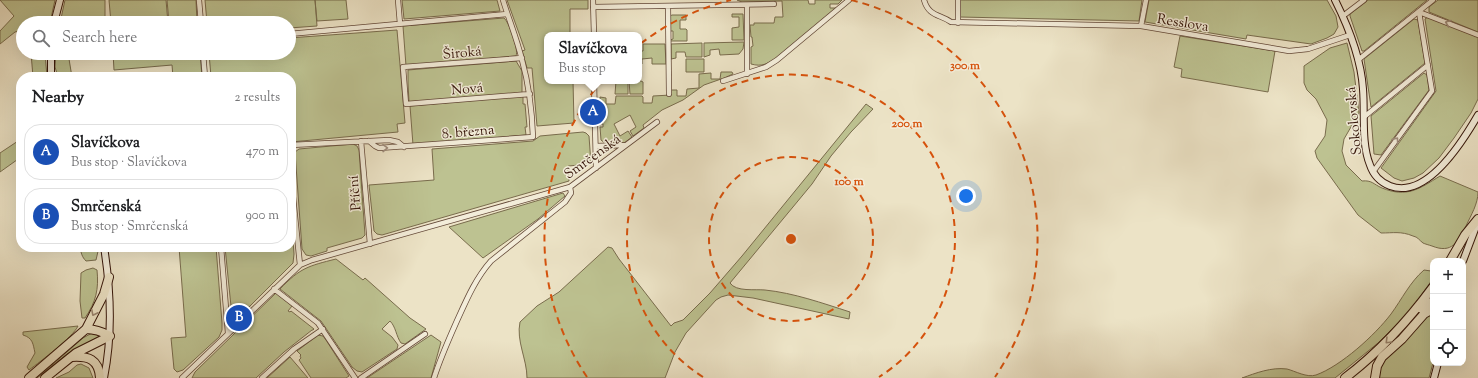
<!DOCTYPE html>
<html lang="en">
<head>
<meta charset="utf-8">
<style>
  body { margin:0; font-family:"Sorts Mill Goudy",serif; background:#f2f2f2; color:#202124 }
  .controls { position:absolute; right:12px; bottom:12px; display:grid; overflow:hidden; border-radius:8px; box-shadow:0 4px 16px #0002 }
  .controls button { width:36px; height:36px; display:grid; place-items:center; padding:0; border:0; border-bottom:1px solid #e0e0e0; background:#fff; color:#202124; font:20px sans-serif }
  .you { position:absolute; left:966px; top:196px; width:14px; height:14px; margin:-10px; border:3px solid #fff; border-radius:50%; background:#1a73e8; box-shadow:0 0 0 6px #1a73e833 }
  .badge { display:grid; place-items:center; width:26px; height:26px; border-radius:50%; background:#8f2418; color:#fff; font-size:13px; font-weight:700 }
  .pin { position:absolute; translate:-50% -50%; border:2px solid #fff; box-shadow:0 1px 4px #0006 }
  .popup { position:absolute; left:544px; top:32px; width:98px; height:52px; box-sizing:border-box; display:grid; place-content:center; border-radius:8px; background:#fff; filter:drop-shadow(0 1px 3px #0005); font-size:13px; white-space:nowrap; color:#757577 }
  .popup b { font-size:15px; color:#202124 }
  .popup::after { content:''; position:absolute; left:50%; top:100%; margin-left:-8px; border:8px solid transparent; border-top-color:#fff }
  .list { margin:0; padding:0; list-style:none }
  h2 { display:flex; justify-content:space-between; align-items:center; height:52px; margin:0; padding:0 16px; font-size:17px }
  h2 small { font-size:13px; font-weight:400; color:#757577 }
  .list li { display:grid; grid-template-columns:26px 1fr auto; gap:12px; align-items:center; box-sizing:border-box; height:56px; margin:0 8px 8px; padding:0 8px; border:1px solid #e0e0e0; border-radius:16px }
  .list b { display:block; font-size:15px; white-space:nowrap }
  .list p { margin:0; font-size:13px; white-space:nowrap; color:#757577 }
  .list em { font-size:13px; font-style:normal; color:#757577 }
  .icon { flex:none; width:22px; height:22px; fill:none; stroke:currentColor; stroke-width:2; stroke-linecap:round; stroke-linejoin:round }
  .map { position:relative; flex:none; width:1478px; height:378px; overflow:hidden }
  .search { position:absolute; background:#fff; box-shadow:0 4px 16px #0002; left:16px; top:16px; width:280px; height:44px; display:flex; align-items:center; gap:10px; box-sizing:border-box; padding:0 14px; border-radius:22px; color:#757577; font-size:15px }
  .panel { position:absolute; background:#fff; box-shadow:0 4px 16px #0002; left:16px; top:72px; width:280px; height:180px; border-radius:16px }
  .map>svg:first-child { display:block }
</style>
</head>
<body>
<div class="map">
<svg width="1478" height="378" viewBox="0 0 1478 378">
  <rect width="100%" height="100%" fill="#ece3c6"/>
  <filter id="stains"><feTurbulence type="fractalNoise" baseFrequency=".005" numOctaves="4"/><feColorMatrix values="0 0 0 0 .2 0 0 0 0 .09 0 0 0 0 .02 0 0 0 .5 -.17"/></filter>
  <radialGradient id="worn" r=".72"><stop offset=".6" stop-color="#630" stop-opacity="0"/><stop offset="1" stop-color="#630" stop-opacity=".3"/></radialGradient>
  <!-- green -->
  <path fill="#bdc291" stroke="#796c4d" d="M0 0H55L51 18 46 23H23V30L15 32 0 44V31L14 16Z
    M65 0H105V20L83 21 82 23H60Z
    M109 0H166L168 23H111Z
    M167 0H196L197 23H169Z
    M205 0H315L317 26 289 28V23H207Z
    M315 0H346L348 19 317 21Z
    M402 0H497L500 11 404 19Z
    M507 0H588V9H570V35H547V81H573L574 123 537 126 532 68H527L522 51 525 50Z
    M737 0H808L809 4H815V0H842L838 4H830V8H836L776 58C767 64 762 67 751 64V47L753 46 752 37H751L750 25H754V23H774L775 17H783L782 1 742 2Z
    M960 0H1142L1139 21 960 17Z
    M1149 0H1327L1336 16 1338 27 1334 34 1327 38 1311 44 1247 35 1246 39 1145 22Z
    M1368 0H1427L1364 51H1362L1350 16V14Z
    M1438 0H1478V32L1429 12V7Z
    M732 14H743L744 40H732V28L739 27V17H732Z
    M672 15H686V20H680V29H686L687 30V41H670V40L673 39V31H670V16Z
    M1428 17 1478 37V99L1471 113 1454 138 1439 158 1423 173 1414 178 1402 181 1394 178 1381 168 1436 91 1425 19Z
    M504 18C509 22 519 50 516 56L406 66 403 26Z
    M1414 19 1418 20 1425 63 1371 107 1364 59Z
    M397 30 405 123 397 124 398 132 291 142V77H211L209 53H289V38Z
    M1180 36 1275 51 1268 92 1181 77 1182 69 1174 67Z
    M744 42 743 49 739 54 720 55 719 49 710 50V55L704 57V43Z
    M702 43V57H686L685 52H676V58L671 59V44Z
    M1347 43 1354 72 1359 113 1344 139 1342 151 1346 165 1362 181C1372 180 1373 184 1382 188 1407 198 1419 189 1440 176L1478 192C1478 204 1471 215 1466 226 1458 242 1452 254 1432 246 1429 245 1425 244 1423 243 1419 240 1418 237 1413 236 1401 231 1393 233 1381 233L1358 215 1317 158 1315 151 1325 136 1327 120 1316 99 1307 90 1304 83V66L1330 48Z
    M643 44H665L666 64H652V58L642 59V64L639 65V51H643Z
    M31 53H45L47 77H33Z
    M56 53H70L69 59 72 77H58L55 67Z
    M113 53H200L202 77H173L172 65 114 70Z
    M686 59H704V72H686Z
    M516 61 522 71V93L409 102 408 83V70Z
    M721 72H732L733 74 724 78 704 85 683 100 662 110 643 125 644 128 633 136 630 131 636 127 630 115 614 124 620 136 628 131 632 137 624 143 609 144V141H606V144L601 140 600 127H603V124H600V97L606 98V104H615L616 96H642L643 97V103H652L653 96 671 95V90H677V96H686L687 89 699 88V74L711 73V79H720Z
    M1424 73 1427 75 1429 90 1381 155 1374 154 1371 116Z
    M616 81H641L643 82V94H630L629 81 628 82V94H615Z
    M523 96V104H525L527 127H525L526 135 413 145 410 106Z
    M866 104 873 109 851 132 831 156 812 184 730 283C736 292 755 289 765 290 794 293 822 303 850 312L849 319 753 298 728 295 721 297 716 300 686 333 675 352 665 378H527C527 359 516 341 520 322L537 306 559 292 608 247 612 248 619 259 671 326 674 323 683 320 710 293 742 256Z
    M583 132 586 133 589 136 591 164 568 166 569 181 382 235 377 234 374 231 369 185 434 180 432 149 533 141 540 136Z
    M21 139V157L0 172V153Z
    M353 144 357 146 359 150 365 235 362 238 327 248V251L311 256 306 255 302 249 295 152 299 149Z
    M563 193 565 196 538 219 483 258 449 227Z
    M291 213 294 254 293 263 239 317 232 316 225 247H291Z
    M80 247H99L96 260 86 261C82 257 81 253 80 247Z
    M179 247H216L222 323V330L219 337 183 370 177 372 174 369 171 338 186 337Z
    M336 259 363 280 365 278 410 318 426 329 405 344 401 343C396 336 396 327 390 321L382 329 392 337 398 345 397 349 362 372 357 371 352 367 321 321 280 289C300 268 308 266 336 259Z
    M93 268 97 270C99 289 96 302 85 318H82L80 301 81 273 86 270Z
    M1424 270 1431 271 1432 277 1430 283 1408 313 1378 343 1335 378H1242C1256 373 1271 367 1287 369 1295 371 1307 378 1316 375 1341 366 1375 335 1391 314 1402 299 1410 282 1424 270Z
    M276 293 292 306 288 311 290 312 291 311 314 329 313 330H312L284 352 256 378H192L195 372Z
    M1433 313V363L1429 378H1377L1382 363 1427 316Z
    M78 326C73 337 41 361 29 370L27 367 35 353C33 344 33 338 23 335V332Z
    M92 333 100 336 67 354 37 378 83 338Z
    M318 335 323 336 326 340 349 376 346 378H311L299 360 301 358 300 356 301 355 297 351Z
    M431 335 441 342 431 378H367Z
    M290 357 308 378H267Z
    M81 364 89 368 93 378H56L69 372 77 365Z"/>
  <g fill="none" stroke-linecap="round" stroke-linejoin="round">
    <defs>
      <path id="street" d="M199 0 201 23
        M398 0 400 24
        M593 0 594 35
        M924 0C929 17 940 14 951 22L1141 26 1289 51 1308 49 1350 35
        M958 0V23
        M747 5V74
        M668 6 669 94
        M593 7 774 4
        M1419 12 1478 35
        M1343 16 1364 0
        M1141 26 1146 0
        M289 34 507 14
        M203 53 205 77
        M522 58 403 67 406 104 530 94
        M1358 60 1433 0
        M594 81 596 168
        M723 81 766 67 777 60 849 0
        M1364 117 1428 65
        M361 141 370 244
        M369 141 375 146 379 148 533 137C532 111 529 85 522 60 517 39 509 20 503 0
        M291 145 389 140 398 142 404 147
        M596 146 626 145
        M1373 172 1432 91 1419 12
        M291 177 300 265
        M221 247 228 333
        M274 289 318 323 355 378
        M182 378 300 265 312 260 570 187 657 122
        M262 378 294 349 323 329
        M361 378 425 334
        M434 378C440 359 448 341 456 323 466 301 475 279 491 261L565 202 571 193 570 187"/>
      <path id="secondary" d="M1335 0C1349 28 1361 58 1363 89 1365 113 1361 143 1370 165 1373 174 1380 182 1390 186 1427 200 1463 141 1478 115
        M54 23 60 0
        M51 53V77
        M1463 261 1477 224
        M104 378C113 334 111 291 104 247
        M1434 378 1438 363"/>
      <path id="highway" d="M1450 261 1465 235 1478 219
        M1420 308 1427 303 1433 302
        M86 329C95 329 101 331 110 336
        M72 357C88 356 99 359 100 378
        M29 378 86 329 104 294 109 277
        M45 378 76 353 110 336
        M1345 378C1379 352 1408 321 1433 287
        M1375 378 1377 366 1382 357 1402 339 1424 314 1433 309"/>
    </defs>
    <!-- street casing -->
    <use href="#street" stroke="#634838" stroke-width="6"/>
    <!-- secondary casing -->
    <use href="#secondary" stroke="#351509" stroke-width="8"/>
    <!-- highway casing -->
    <use href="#highway" stroke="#351509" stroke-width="10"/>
    <!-- street -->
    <use href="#street" stroke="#f3edda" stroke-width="4.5"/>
    <!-- secondary -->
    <use href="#secondary" stroke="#f3edda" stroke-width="6"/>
    <!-- highway -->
    <use href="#highway" stroke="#ece3c6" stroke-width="8"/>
  </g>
  <!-- one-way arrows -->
  <defs><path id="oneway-chevron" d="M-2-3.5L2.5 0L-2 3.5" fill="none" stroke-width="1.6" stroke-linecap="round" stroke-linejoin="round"/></defs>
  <g stroke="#9e8c7c">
    <use href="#oneway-chevron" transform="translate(1448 23) rotate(-159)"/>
    <use href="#oneway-chevron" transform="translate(1396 140) rotate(-54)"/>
    <use href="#oneway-chevron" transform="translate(385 148) rotate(-1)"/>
  </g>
  <g stroke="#9a8671">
    <use href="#oneway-chevron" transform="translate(94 313) rotate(117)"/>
    <use href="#oneway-chevron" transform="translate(1388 341) rotate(135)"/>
  </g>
  <!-- distance rings -->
  <g fill="none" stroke="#d6520c" stroke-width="2" stroke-dasharray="7 5">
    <circle cx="791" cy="239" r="82"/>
    <path d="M703 377A164 164 0 1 1 879 377"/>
    <path d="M587 377A246 246 0 0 1 731 0M851 0A246 246 0 0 1 995 377"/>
  </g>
  <g text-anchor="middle" stroke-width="3" stroke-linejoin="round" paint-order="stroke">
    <!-- street labels -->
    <g font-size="14" fill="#351509" stroke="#f3edda">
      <text transform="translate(1183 22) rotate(9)" y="5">Resslova</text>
      <text transform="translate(462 52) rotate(-5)" y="5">Široká</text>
      <text transform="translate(467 88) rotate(-5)" y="5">Nová</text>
      <text transform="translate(1353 121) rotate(-95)" y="5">Sokolovská</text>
      <text transform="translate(468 131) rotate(-5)" y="5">8. března</text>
      <text transform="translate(592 156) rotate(-36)" y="5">Smrčenská</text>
      <text transform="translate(354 193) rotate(-95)" y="5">Příční</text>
    </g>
  </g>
  <circle cx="791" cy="239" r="6" fill="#d6520c" stroke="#f3edda" stroke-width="2"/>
  <g font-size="12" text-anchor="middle" font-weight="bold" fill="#d6520c" stroke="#f3edda" stroke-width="3" stroke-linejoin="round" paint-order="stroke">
    <text x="965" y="69">300 m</text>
    <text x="907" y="127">200 m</text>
    <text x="849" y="185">100 m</text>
  </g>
  <rect width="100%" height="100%" filter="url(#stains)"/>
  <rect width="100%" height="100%" fill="url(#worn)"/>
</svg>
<div class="controls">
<button>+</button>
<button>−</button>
<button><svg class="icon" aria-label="locate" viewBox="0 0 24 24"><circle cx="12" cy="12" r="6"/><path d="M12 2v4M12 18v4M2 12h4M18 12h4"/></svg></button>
</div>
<div class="you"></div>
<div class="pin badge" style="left:593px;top:112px;background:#1a4fb4">A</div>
<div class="popup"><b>Slavíčkova</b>Bus stop</div>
<div class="pin badge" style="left:239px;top:318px;background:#1a4fb4">B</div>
<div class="search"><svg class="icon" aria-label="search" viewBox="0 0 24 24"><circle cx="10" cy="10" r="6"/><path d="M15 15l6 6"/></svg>Search here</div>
<section class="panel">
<h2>Nearby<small>2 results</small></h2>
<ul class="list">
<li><span class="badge" style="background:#1a4fb4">A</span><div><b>Slavíčkova</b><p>Bus stop · Slavíčkova</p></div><em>470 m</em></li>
<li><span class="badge" style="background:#1a4fb4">B</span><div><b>Smrčenská</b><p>Bus stop · Smrčenská</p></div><em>900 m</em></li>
</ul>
</section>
</div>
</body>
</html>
